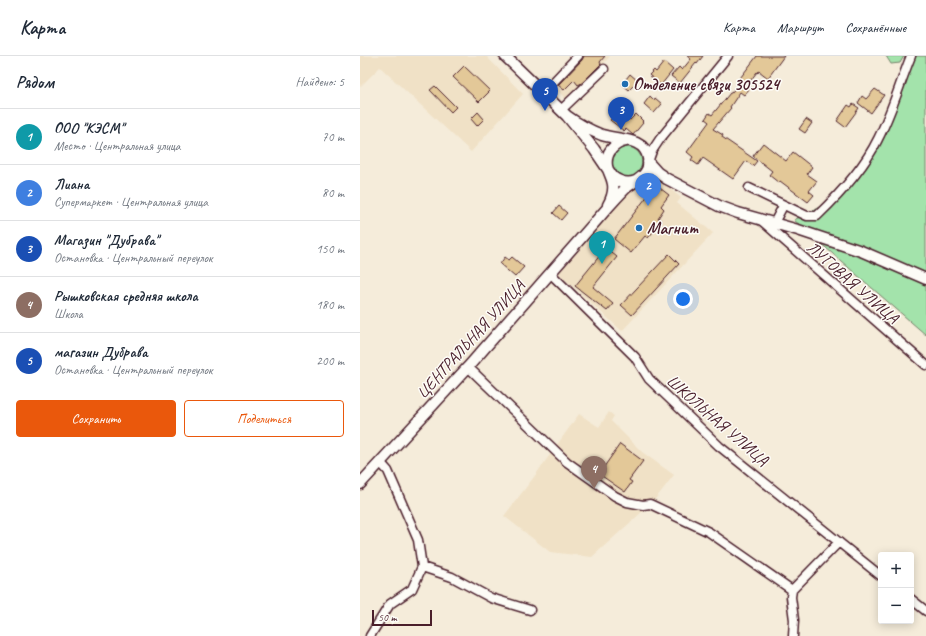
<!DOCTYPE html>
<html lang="ru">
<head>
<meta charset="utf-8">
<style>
  body { margin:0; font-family:Caveat,sans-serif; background:#f2f2f3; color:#1f2937 }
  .controls { position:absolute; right:12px; bottom:12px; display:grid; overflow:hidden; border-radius:4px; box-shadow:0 2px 10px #0003 }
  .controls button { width:36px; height:36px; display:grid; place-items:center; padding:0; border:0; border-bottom:1px solid #e0e1e3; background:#fff; color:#1f2937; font:20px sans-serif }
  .scale { position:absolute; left:12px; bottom:10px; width:60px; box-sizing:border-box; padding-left:4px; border:2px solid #4a1f2b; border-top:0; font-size:11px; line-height:14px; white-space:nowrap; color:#4a1f2b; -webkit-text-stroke:3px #fdfcf7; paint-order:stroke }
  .you { position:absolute; left:323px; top:243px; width:14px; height:14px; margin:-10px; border:3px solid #fff; border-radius:50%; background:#1a73e8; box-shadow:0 0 0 6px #1a73e833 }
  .badge { display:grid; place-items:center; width:26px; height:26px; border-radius:50%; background:#ea580c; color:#fff; font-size:13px; font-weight:700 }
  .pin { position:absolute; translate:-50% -33px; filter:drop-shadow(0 1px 2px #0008) }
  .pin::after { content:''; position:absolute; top:21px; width:14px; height:12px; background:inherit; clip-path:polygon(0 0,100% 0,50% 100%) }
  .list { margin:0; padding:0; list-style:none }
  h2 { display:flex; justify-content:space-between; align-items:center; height:52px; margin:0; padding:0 16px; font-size:17px }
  h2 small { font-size:13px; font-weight:400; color:#747a83 }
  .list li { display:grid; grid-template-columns:26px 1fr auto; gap:12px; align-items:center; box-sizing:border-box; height:56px; padding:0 16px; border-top:1px solid #e0e1e3 }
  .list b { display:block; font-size:15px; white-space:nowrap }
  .list p { margin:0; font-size:13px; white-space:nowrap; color:#747a83 }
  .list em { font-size:13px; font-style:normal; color:#747a83 }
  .actions { display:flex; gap:8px; padding:12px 16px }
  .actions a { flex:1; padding:9px 0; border:1px solid #ea580c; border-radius:4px; text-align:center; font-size:14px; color:#ea580c }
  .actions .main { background:#ea580c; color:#fff }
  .map { position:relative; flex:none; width:566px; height:580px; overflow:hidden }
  header { display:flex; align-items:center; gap:24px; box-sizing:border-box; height:56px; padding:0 20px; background:#fff; border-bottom:1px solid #e0e1e3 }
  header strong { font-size:19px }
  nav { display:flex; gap:22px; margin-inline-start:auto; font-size:14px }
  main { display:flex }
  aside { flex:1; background:#fff }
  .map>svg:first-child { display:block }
</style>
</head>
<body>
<header>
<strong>Карта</strong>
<nav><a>Карта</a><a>Маршрут</a><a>Сохранённые</a></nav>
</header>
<main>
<aside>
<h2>Рядом<small>Найдено: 5</small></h2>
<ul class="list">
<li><span class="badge" style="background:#0f9aa8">1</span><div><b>ООО &quot;КЭСМ&quot;</b><p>Место · Центральная улица</p></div><em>70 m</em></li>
<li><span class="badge" style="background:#3f7fe0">2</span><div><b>Лиана</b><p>Супермаркет · Центральная улица</p></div><em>80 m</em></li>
<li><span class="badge" style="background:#1a4fb4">3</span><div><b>Магазин &quot;Дубрава&quot;</b><p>Остановка · Центральный переулок</p></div><em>150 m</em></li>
<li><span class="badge" style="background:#8d6e63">4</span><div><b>Рышковская средняя школа</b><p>Школа</p></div><em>180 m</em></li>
<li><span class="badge" style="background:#1a4fb4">5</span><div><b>магазин Дубрава</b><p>Остановка · Центральный переулок</p></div><em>200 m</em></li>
</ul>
<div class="actions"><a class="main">Сохранить</a><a>Поделиться</a></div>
</aside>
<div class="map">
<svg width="566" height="580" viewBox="0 0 566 580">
  <rect width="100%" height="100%" fill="#f5ecda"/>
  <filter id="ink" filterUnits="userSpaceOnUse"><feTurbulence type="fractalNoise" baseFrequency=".025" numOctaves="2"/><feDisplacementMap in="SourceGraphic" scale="8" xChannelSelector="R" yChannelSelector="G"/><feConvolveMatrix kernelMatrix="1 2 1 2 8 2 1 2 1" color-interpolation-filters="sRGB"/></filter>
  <g filter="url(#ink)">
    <!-- built -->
    <path fill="#f0e1c6" d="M0 0H126L163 38 111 96 20 11 0 31Z
      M214 0H250L243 8 250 14 213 50 188 25Z
      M286 127 304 128 321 142 317 147 353 177 262 275 197 216 262 142 275 131Z
      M249 356 254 360 251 365 282 396 314 419 293 446 232 501 190 496 144 460 174 421 219 358 239 371Z"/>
    <!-- green -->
    <path fill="#a3e3ab" stroke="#76816b" d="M526 0H544L540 7 531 8Z
      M555 0H566V279L434 164 469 146 490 120 516 82 543 28Z
      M252 106a15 15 0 1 1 30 0a15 15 0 1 1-30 0Z"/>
    <!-- building -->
    <path fill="#e3c898" stroke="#4a1f2b" d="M224 0H245L240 6 241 8 222 27 218 29 214 24 204 34 198 29 222 4Z
      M327 0H343L337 8 336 7 320 27 311 20 319 11 322 14 331 3Z
      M397 0H424L408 22 399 15 398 17 397 16 387 29 391 31 384 39 380 36 370 51 371 52 353 73 363 79 362 81 397 105 393 110 386 105 373 123 343 102 338 109 331 104 333 101 327 96 349 66 345 63 349 57 352 59 370 37H371L379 28 377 26Z
      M304 6 313 14 301 29 289 19 294 14 296 16Z
      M104 10 130 35 119 46 93 21Z
      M270 18 278 25 269 34 262 28Z
      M75 30 96 51 91 56 70 34Z
      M515 33 524 39 511 57 498 47 502 40 506 43Z
      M290 40 294 44 295 42 302 48 294 57 284 48Z
      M493 48 499 52 485 71 477 65 488 49 491 51Z
      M259 54 270 64 276 58 283 65 282 66 283 67 273 79 266 73 264 75 250 64Z
      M118 56 124 63 117 70 111 63Z
      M446 63 452 67 445 77 439 73Z
      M403 87 426 105 433 96 452 111 447 118 457 125 449 135 454 139 448 146 420 125 419 127 409 119 412 115 393 100Z
      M296 129 309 139 301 150 304 153 298 162 302 165 288 182 285 180 271 197 254 183Z
      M199 150 207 157 201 164 193 157Z
      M246 192 257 201 233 231 253 248 247 255 215 230Z
      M309 198 319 208 272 259 261 249Z
      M145 201 149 204 152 201 164 211 155 221 140 208Z
      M260 388 283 405 269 424 272 426 265 436 239 418Z"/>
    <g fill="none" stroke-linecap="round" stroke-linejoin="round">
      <defs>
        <path id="minor" d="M183 37 218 0
          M201 54 244 13
          M288 106 292 95 300 83 368 0
          M389 132 447 160H457C479 139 505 110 518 83 532 56 540 27 551 0
          M402 165 566 309
          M414 167 423 150
          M190 217 275 301 289 323 359 390 521 520
          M108 311 207 406 255 440 267 446 283 449 290 448 349 476 432 534
          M62 511 92 521 131 542 170 554
          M551 543 566 555
          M10 580 30 548 52 533 62 511 58 484 28 415 20 406
          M433 580 434 564 431 541 432 534 479 486"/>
        <path id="major" d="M145 0 207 60 234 93 253 121C261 127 268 128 276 125
          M288 106 298 117 307 123 359 150 378 157 438 174 501 195 566 223
          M248 149C252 142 254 135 253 128 252 121 248 116 247 110 245 97 254 87 266 85
          M0 428 108 311 243 157C250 149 258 140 266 132 272 127 281 123 285 117 288 113 289 107 288 102 285 81 257 84 242 79 229 74 218 68 207 60"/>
      </defs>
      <!-- minor casing -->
      <use href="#minor" stroke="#4a1f2b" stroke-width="11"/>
      <!-- major casing -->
      <use href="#major" stroke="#4a1f2b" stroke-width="13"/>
      <!-- minor -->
      <use href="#minor" stroke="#fdfcf7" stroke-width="8"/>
      <!-- major -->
      <use href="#major" stroke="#fdfcf7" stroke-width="10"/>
    </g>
  </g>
  <!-- markers -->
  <g fill="#1f6fb2" stroke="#fdfcf7" stroke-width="1.5">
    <circle cx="265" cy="28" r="4"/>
    <circle cx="279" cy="172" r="4"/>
  </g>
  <g text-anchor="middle" stroke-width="3" stroke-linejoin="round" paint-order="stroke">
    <!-- poi labels -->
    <g font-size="17" font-weight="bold" fill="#4a1f2b" stroke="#fdfcf7" text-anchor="start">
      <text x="273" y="34">Отделение связи 305524</text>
      <text x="287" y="178">Магнит</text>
    </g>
    <!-- street labels -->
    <g font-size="17" fill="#4a1f2b" stroke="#fdfcf7">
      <text transform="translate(493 226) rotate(41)" y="6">ЛУГОВАЯ УЛИЦА</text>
      <text transform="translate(110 283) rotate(-48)" y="6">ЦЕНТРАЛЬНАЯ УЛИЦА</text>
      <text transform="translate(358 364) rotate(41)" y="6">ШКОЛЬНАЯ УЛИЦА</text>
    </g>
  </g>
</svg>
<div class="controls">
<button>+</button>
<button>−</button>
</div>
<div class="scale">50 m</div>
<div class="you"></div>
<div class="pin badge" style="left:242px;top:208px;background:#0f9aa8">1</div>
<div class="pin badge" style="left:288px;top:150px;background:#3f7fe0">2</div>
<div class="pin badge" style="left:261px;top:74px;background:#1a4fb4">3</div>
<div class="pin badge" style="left:234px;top:433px;background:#8d6e63">4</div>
<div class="pin badge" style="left:185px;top:55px;background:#1a4fb4">5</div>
</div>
</main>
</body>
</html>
